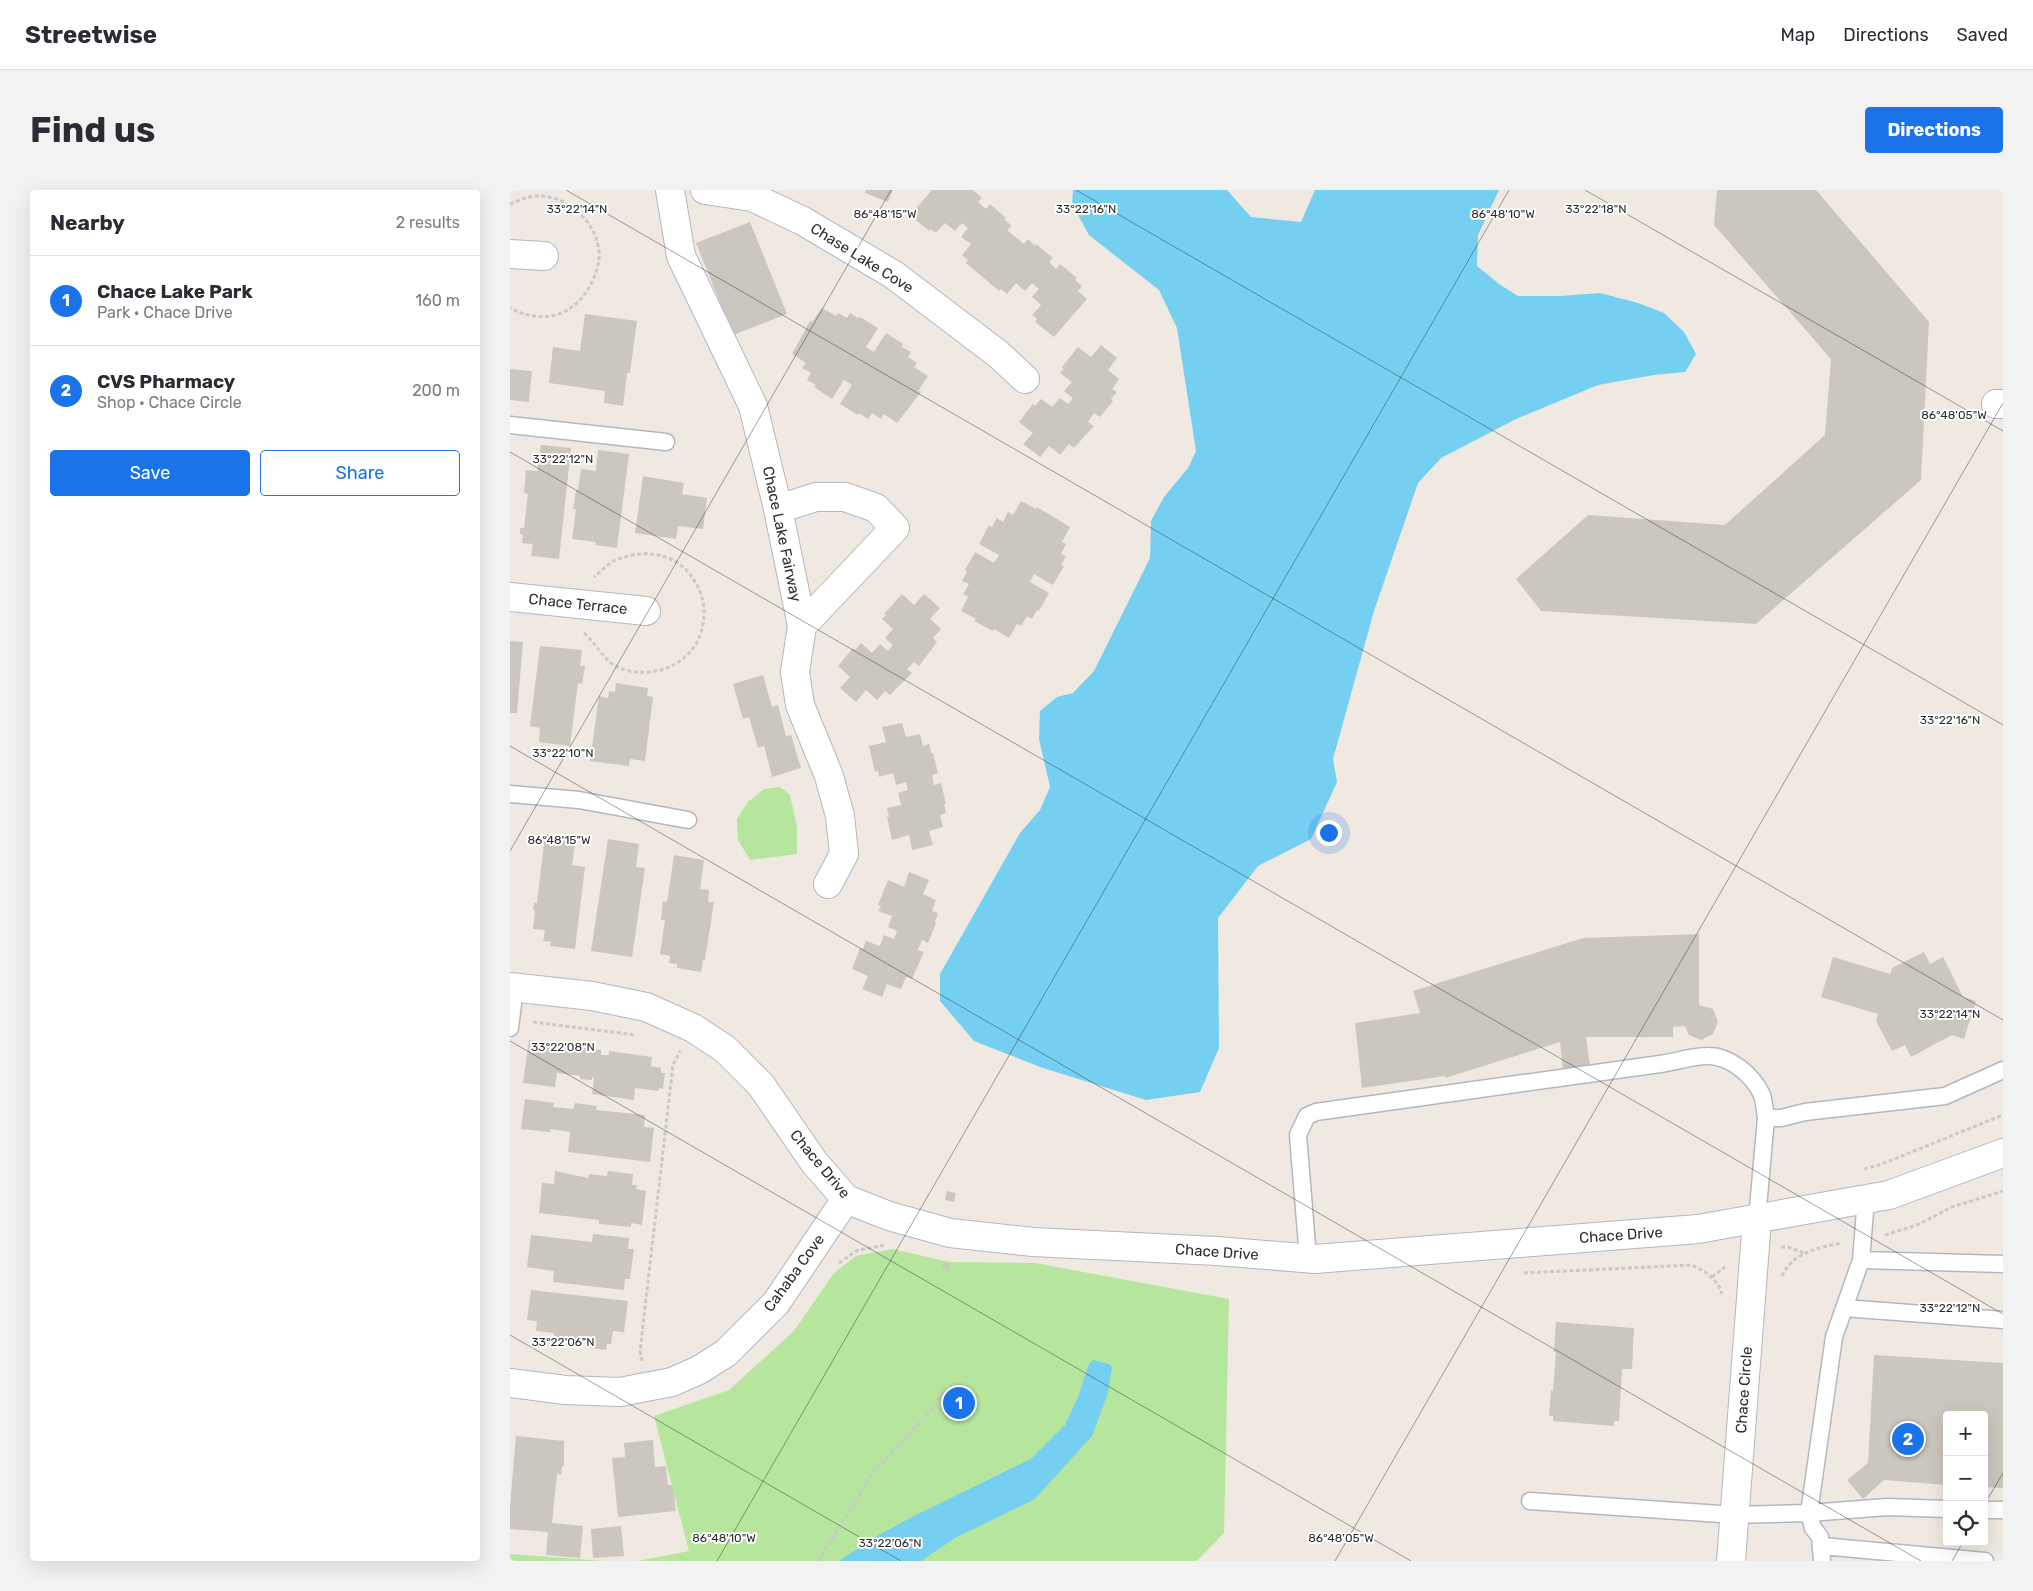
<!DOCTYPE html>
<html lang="en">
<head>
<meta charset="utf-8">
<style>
  body { margin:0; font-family:Rubik,sans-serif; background:#f2f2f3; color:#2b2b33 }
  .controls { position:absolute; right:15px; bottom:15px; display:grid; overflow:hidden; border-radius:5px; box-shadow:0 5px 20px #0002 }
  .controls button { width:45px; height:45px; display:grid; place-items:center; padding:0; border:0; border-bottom:1px solid #e1e1e2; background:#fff; color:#2b2b33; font:25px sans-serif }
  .you { position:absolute; left:818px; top:642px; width:18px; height:18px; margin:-12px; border:4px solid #fff; border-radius:50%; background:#1a73e8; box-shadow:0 0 0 8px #1a73e833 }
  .badge { display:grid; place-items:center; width:32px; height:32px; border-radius:50%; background:#1a73e8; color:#fff; font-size:16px; font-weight:700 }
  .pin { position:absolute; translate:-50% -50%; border:2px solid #fff; box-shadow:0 1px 5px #0006 }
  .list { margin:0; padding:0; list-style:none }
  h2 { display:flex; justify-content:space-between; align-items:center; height:65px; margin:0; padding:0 20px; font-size:21px }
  h2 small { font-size:16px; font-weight:400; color:#7c7c81 }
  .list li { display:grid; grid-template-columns:32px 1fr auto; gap:15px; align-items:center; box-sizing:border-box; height:90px; padding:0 20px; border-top:1px solid #e1e1e2 }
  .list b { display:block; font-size:19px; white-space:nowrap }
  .list p { margin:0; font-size:16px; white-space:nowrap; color:#7c7c81 }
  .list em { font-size:16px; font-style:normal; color:#7c7c81 }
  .actions { display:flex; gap:10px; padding:15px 20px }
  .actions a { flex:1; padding:11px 0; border:1px solid #1a73e8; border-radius:5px; text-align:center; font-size:18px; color:#1a73e8 }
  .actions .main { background:#1a73e8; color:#fff }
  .icon { flex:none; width:28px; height:28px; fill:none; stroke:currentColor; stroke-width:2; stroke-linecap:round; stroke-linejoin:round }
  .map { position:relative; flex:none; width:1493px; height:1371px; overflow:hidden; border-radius:5px }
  header { display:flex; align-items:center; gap:30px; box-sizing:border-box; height:70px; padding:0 25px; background:#fff; border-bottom:1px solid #e1e1e2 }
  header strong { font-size:24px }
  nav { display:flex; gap:28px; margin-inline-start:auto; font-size:18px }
  .intro { display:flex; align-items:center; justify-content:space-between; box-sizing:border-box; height:120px; padding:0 30px }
  h1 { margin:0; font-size:35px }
  .button { padding:12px 22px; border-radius:5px; background:#1a73e8; color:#fff; font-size:18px; font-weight:700 }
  main { display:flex; gap:30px; padding:0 30px }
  aside { flex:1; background:#fff; border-radius:5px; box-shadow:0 5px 20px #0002 }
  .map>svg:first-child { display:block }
</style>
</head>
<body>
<header>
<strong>Streetwise</strong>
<nav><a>Map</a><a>Directions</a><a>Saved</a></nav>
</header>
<div class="intro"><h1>Find us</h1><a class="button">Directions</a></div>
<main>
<aside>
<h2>Nearby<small>2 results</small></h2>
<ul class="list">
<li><span class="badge">1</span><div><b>Chace Lake Park</b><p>Park · Chace Drive</p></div><em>160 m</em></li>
<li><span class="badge">2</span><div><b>CVS Pharmacy</b><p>Shop · Chace Circle</p></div><em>200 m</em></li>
</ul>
<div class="actions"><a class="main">Save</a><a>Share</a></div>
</aside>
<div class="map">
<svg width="1493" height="1371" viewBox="0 0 1493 1371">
  <rect width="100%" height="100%" fill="#efe9e1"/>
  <!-- green -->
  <path fill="#b6e59e" d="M270 597 280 605 287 637V664L240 670 228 650 227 629 238 612 254 599Z
    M382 1059 440 1072 525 1073 719 1109 714 1343 687 1371H128L179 1361 144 1226 219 1200 284 1141 324 1083 346 1066Z
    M0 1364 94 1371H0Z"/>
  <!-- water -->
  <path fill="#75cff0" d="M563 0H717L741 27 791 32 805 0H989L968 45 967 76 989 94 1008 106H1050L1090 103 1128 113 1154 123 1174 142 1186 164 1175 182 1144 185 1088 195 1006 229 931 268 908 293 864 421 823 569 827 592 801 649 748 676 708 728 709 858 690 902 636 910 533 878 464 851 430 811V784L510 643 530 620 540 597 529 549 530 521 547 507 563 503 584 481 640 368 641 331 654 307 678 278 686 261 667 138 649 100 579 45 562 14Z
    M583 1170 599 1174 602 1177 598 1203 582 1246 525 1309 445 1348 411 1371H329L365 1347 402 1327 521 1269 555 1235 568 1207 579 1174Z"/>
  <!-- building -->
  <path fill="#cbc7bf" d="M356 0H383L378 12 355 3Z
    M422 0H463L472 8 468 12 476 19 480 14 496 28 494 29 502 36 497 40 514 54 518 49 525 56 526 54 543 68 539 72 546 79 550 74 567 88 565 90 572 96 568 101 577 109 544 147 525 132 527 129 522 125 531 115 522 107 529 99 522 93 515 101 506 93 497 104 491 99 489 101 456 73 458 70 452 65 461 54 451 47 458 38 452 33 445 41 435 33 426 43 420 39 419 41 400 25Z
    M1207 0H1306L1419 132 1411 290 1246 434 1031 421 1006 389 1078 325 1215 335 1315 245 1321 169 1204 35Z
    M240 32 277 124 223 145 186 53Z
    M312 118 326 126 328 123 337 128 340 123 348 128 350 127 368 138 356 157 364 162 376 143 393 154 392 157 401 162 398 167 407 173 404 177 418 186 408 201 411 202 387 233 374 224 371 229 362 223 358 229 349 223 348 225 330 214 342 195 334 190 322 209 304 197 306 195 297 190 301 183 292 178 296 173 282 164 300 131 302 132Z
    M75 124 127 131 120 183H117L113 216 94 213 95 201 39 193 43 157 70 161Z
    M591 155 607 168 598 180 609 189 602 199 607 202 601 209 603 211 590 227 584 223 578 232 584 236 564 258 559 254 550 265 539 256 530 267 513 254 523 243 509 232 523 214 525 216 531 209 542 217 550 208 558 214 563 208 554 201 562 192 550 183 554 179 552 177 568 157 581 167Z
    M0 179 22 181 19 212 0 210Z
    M31 255 61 258 49 369 21 366 23 354 12 353 13 345 10 344V338H14L18 304 14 303 16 280 27 281Z
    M88 260 119 264 107 358 85 355 86 352 62 349 66 319H63L66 300H68L71 279 86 281Z
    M133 286 174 293 172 304 197 308 193 339 168 336 166 349 125 343Z
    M511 311 526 319 527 317 560 337 552 352 556 354 551 364 556 366 551 375 554 376 543 395 524 384 520 392 539 403 529 421 527 420 522 429 517 426 511 436 507 434 499 448 484 439 483 441 464 431 466 429 451 421 458 407 453 404 459 394 452 391 457 382 455 380 465 362 484 373 489 365 469 354 479 335 482 337 487 328 493 332 498 322 503 325Z
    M392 404 404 415 414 404 430 418 420 429 431 439 423 448 427 452 409 476 404 472 397 479 402 483 380 505 375 501 367 510 356 500 346 512 330 498 340 487 328 476 343 458 345 460 351 453 362 463 370 454 378 461 383 455 375 448 383 439 372 429 376 425 374 424Z
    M0 451 13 452 7 523H0Z
    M30 456 72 460 70 476H75L72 494 68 493 60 556 29 552 30 538 20 536Z
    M253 485 262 517 268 515 276 546 281 545 291 578 262 587 254 556 248 558 239 527 233 529 223 494Z
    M106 493 138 498 137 506 143 507 135 571 120 569 119 576 80 571 89 506 98 508 99 501 105 502Z
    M392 533 396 547 410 544 413 556 419 554 421 563H423L428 583 422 585 424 595 431 593 436 614H434L436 623 430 625 433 637 419 641 423 655 402 660 399 645 382 650 377 627H379L377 618 391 615 388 603 398 600 396 592 386 595 383 583 369 587 368 581 365 582 359 556 376 552 372 537Z
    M35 644 66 648 62 675 75 677 65 759 40 756 41 752 33 751 35 740 23 739 25 720H23L24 713H27Z
    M98 649 129 654 126 677 135 678 122 767 81 761Z
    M164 665 194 670 190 699 199 700 198 712H204L195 770H193L191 782 167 778V774L159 773 160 766 150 764 155 730H151L153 711 157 712Z
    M399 682 419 690 413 704 426 710 422 721 428 723 425 732 426 733 418 753 412 750 408 760 414 762 402 789 396 787 391 799 377 794 372 807 352 799 358 786 342 779 350 758 353 759 356 751 370 756 374 745 384 749 387 741 378 737 382 726 368 721 371 716 368 715 378 690 394 697Z
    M1189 744V815L1203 819 1208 832 1203 844 1191 850 1179 845 1175 836 1163 837V847H1076L1080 876 1053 880 1050 852 935 888V886L852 898 845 833 910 823 903 801 1073 748Z
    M1414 762 1420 774 1433 767 1453 807 1466 811 1454 849 1442 845 1401 867 1395 855 1382 861 1366 831 1368 824 1311 807 1323 767 1380 784 1382 778Z
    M19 850 63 857V861H67L68 857 91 860V865H99V861L142 867 141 876 151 878V883H155L153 899 149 898 148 901 125 898 124 910 82 904 84 888 82 887V890L70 889V886L47 883 45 897 13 893Z
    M15 909 44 913 43 917 63 919 65 913 87 916 86 920 135 925 134 937 144 938 140 972 58 962 60 942 41 939 40 942 11 939Z
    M45 981 78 988 79 984 97 986 98 981 123 984 122 995H127L126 999 136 1001 132 1035 121 1033V1037L89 1034V1030L29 1023 32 993 44 994Z
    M437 1001 446 1003 444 1012 435 1010Z
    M83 1044 119 1048 118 1059H124L120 1089H115L114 1100 43 1092 44 1081 17 1077 21 1045 82 1052Z
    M433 1072 440 1073 439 1080 432 1078Z
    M21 1100 118 1111 114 1142 103 1141 101 1154H97L96 1160 79 1158 80 1152 44 1147V1143L26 1141 27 1131 17 1130Z
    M1046 1132 1124 1138 1122 1179H1112L1109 1231H1104V1236L1043 1231V1226H1039L1041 1200 1043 1201 1046 1162H1044Z
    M1364 1165 1493 1173V1298L1474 1297V1225H1437V1295L1374 1290 1353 1309 1337 1290 1358 1273Z
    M6 1246 54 1251V1277L52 1276 51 1285 47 1284 42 1333 73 1336 70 1368 36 1365 38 1342 0 1339V1316Z
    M143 1250 145 1277 156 1276 158 1295H163L166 1321 108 1327 102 1268 115 1267 114 1253Z
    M111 1336 114 1366 83 1368 81 1339Z"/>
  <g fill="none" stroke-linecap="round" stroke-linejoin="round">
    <defs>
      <path id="lane" d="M0 235 156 252
        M0 604 69 610 178 630
        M0 838 5 798
        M1247 1029 1256 928H1271L1295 922 1435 906 1493 880
        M798 1068 788 945 797 926 806 922 1150 874C1165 872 1182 866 1197 866 1219 865 1243 885 1252 905 1254 912 1255 921 1256 928
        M1351 1070 1493 1074
        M1334 1118 1493 1130
        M1020 1311 1225 1325 1299 1323 1377 1317 1437 1319
        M1474 1320H1493
        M1312 1356 1475 1371
        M1312 1371 1310 1347 1303 1338 1299 1323 1324 1147 1351 1070 1356 1009"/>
      <path id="street" d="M160 0 171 66 243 216 268 319 292 436 285 482 290 515 319 586 330 626 334 664 318 694
        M195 0 242 7 293 31 384 85 488 164 515 189
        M0 64 34 66
        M1486 214H1493
        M268 319 306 307H335L366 318 385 338 292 436
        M0 407 136 421
        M0 797 82 806 136 817 183 838 215 859 251 895 304 972 336 1009 379 1026 440 1043 523 1052 707 1061 805 1069 1188 1039 1379 1005 1493 963
        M0 1193 55 1200 110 1202 162 1192 189 1180 216 1163 266 1113 336 1009
        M1221 1371 1247 1029"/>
    </defs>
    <!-- lane casing -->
    <use href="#lane" stroke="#b4b7c1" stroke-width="19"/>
    <!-- street casing -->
    <use href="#street" stroke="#b4b7c1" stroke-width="30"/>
    <!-- path -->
    <path stroke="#c9c9c9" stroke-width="3" stroke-dasharray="4 2.5" stroke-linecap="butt" d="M0 14C8 11 16 7 25 6 56 4 86 31 89 61 90 73 86 84 81 94 64 127 32 135 0 118
      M74 443C88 455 94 473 112 479 126 484 144 483 157 478 219 453 198 359 131 364 122 365 111 367 102 372 96 376 90 382 84 387
      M23 832 126 845
      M1354 979 1372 974 1493 925
      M1375 1045 1407 1035 1442 1017 1493 1001
      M1271 1057H1278L1294 1063
      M329 1073 348 1060 376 1055
      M1014 1083 1181 1075C1194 1080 1208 1089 1212 1104
      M1272 1086C1282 1063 1309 1057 1332 1053
      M1202 1087 1215 1077
      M132 1171 130 1161 163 875 170 861
      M308 1371 363 1283 425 1216 432 1203"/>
    <!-- lane -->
    <use href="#lane" stroke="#fff" stroke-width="16"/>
    <!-- street -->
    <use href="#street" stroke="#fff" stroke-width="28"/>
  </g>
  <!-- ticks -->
  <path fill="none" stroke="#2e2e2e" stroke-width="1" stroke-opacity="0.45" d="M56 0 1493 830M566 0 1493 535M1075 0 1493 241M0 262 1493 1124M0 556 1411 1371M0 661 381 0M0 851 901 1371M0 1145 391 1371M1474 1315 1493 1283M207 1371 999 0M825 1371 1493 213M1442 1371 1453 1352"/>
  <g text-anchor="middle" stroke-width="4" stroke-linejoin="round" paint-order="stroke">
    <!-- street labels -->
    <g font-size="15" fill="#2e2e2e" stroke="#fff">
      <text transform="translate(352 68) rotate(32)" y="5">Chase Lake Cove</text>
      <text transform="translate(272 344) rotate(78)" y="5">Chace Lake Fairway</text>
      <text transform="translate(68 414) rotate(6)" y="5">Chace Terrace</text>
      <text transform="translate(310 974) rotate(50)" y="5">Chace Drive</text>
      <text transform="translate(1111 1045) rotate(-4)" y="5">Chace Drive</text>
      <text transform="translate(707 1062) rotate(4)" y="5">Chace Drive</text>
      <text transform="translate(284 1083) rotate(-54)" y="5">Cahaba Cove</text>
      <text transform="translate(1234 1200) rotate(-86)" y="5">Chace Circle</text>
    </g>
  </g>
  <g font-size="12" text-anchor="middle" fill="#2e2e2e" stroke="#fff" stroke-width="4" stroke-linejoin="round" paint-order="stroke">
    <text x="67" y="23">33°22'14"N</text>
    <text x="576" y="23">33°22'16"N</text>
    <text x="1086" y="23">33°22'18"N</text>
    <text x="375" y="28">86°48'15"W</text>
    <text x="993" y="28">86°48'10"W</text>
    <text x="1444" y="229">86°48'05"W</text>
    <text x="53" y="273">33°22'12"N</text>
    <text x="1440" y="534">33°22'16"N</text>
    <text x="53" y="567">33°22'10"N</text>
    <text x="49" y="654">86°48'15"W</text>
    <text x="1440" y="828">33°22'14"N</text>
    <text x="53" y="861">33°22'08"N</text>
    <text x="1440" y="1122">33°22'12"N</text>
    <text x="53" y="1156">33°22'06"N</text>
    <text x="214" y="1352">86°48'10"W</text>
    <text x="831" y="1352">86°48'05"W</text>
    <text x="380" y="1357">33°22'06"N</text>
  </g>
</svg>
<div class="controls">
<button>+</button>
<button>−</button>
<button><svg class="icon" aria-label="locate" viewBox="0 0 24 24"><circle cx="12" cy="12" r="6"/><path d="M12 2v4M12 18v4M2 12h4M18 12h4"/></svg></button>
</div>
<div class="you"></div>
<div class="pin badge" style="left:449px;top:1213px">1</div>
<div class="pin badge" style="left:1398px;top:1249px">2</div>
</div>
</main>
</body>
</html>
